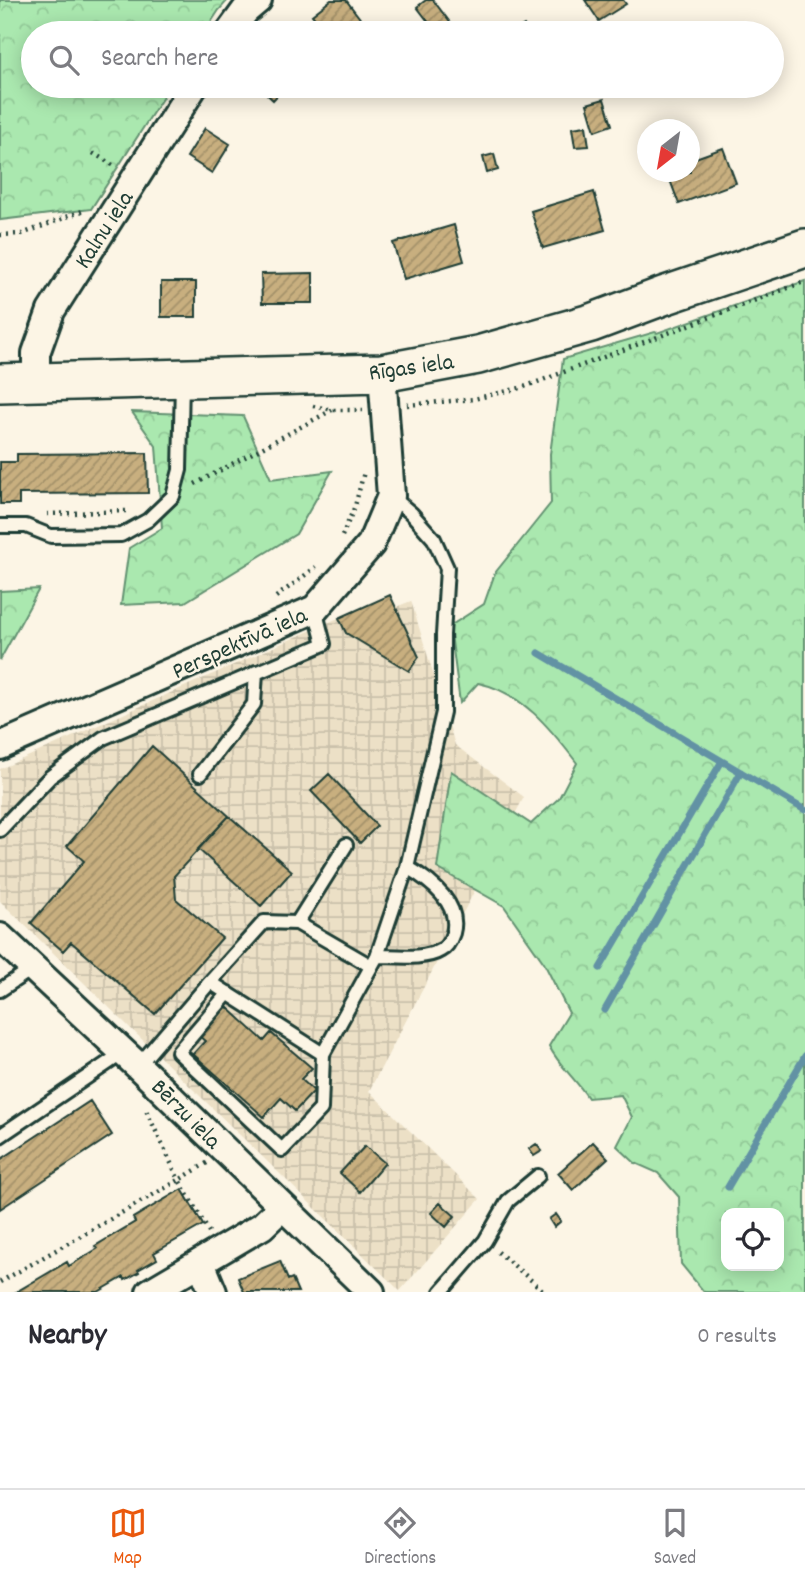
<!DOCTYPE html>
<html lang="en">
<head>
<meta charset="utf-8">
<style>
  body { margin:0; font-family:Dekko,sans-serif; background:#f7f7f7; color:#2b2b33 }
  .controls { position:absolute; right:21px; bottom:21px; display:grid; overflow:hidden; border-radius:14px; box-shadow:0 4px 18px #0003 }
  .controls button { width:63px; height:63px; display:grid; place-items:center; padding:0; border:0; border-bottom:2px solid #e1e1e2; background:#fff; color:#2b2b33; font:35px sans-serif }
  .compass { position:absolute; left:637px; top:119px; width:63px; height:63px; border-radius:50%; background:#fff; box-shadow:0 4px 18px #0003; rotate:211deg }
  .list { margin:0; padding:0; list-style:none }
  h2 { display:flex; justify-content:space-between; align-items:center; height:91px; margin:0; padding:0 28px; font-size:30px }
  h2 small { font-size:23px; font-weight:400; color:#7c7c81 }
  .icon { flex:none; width:38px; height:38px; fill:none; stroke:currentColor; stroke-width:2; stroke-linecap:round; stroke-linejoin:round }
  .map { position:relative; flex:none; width:805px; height:1292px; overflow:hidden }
  .search { position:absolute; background:#fff; box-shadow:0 4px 18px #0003; left:21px; right:21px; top:21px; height:77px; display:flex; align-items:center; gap:18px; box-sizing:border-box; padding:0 24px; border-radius:38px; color:#7c7c81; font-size:26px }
  .sheet { height:196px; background:#fff }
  nav { display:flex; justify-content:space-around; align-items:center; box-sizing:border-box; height:98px; border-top:2px solid #e1e1e2; background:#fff; font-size:19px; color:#7c7c81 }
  nav a { display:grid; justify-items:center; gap:4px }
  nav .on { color:#ea580c }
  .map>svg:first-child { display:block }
</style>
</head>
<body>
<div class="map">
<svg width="805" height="1292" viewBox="0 0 805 1292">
  <defs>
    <pattern id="industrial-grid" width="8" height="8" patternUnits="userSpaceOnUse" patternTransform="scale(1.75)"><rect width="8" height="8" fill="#ece0c6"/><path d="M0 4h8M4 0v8" fill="none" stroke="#cac1ab"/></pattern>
    <pattern id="forest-crowns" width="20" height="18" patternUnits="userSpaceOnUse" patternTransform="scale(1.75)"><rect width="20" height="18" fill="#aae8af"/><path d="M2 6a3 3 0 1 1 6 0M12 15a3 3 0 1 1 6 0" fill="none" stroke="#92c897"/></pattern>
    <pattern id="building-hatch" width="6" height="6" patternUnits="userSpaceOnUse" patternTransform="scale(1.75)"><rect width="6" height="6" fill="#c8af7f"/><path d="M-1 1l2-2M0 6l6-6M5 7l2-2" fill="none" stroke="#a29069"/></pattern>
  </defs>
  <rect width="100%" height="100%" fill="#fcf5e5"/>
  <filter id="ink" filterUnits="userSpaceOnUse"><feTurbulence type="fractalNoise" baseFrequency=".0143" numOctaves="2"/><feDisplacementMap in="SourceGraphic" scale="14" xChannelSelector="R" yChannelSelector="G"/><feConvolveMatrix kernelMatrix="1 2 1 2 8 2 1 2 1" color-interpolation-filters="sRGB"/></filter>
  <g filter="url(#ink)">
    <!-- industrial -->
    <path fill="url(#industrial-grid)" d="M390 595 396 607 411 601 455 745 524 797 369 1091 480 1199 400 1291 0 901V769Z"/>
    <!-- forest -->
    <path fill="url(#forest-crowns)" stroke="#649272" stroke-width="2" fill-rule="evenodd" d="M0 0H228L219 10 204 33H33V86H170L91 209 0 220Z
      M805 281V1292H704L681 1264 679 1197 658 1173 635 1163 617 1146 632 1117 621 1095 588 1098C576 1079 559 1066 549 1046L569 1013 544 963 504 906 437 868 451 771 531 824 559 798 577 763C551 729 522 692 478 683L460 703 450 626 484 604 495 573 551 503 550 454 563 359 655 332 657 333ZM779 1213V1266H726V1213Z
      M132 412 243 416 271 479 332 471 296 534 185 602 121 605 129 548 162 528 156 446Z
      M39 589 0 660V591Z"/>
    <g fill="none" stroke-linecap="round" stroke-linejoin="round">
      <!-- stream -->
      <path stroke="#6292a4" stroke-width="7" d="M539 653 805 810
        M600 968 722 761
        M605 1010 741 772
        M728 1187 805 1056"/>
    </g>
    <!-- building -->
    <path fill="url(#building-hatch)" stroke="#1f3d34" stroke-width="2" d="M331 0H346L362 21 346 33H327L312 15Z
      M426 0H433L458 33H437L417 7Z
      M585 0H623L626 4 599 21Z
      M524 25 529 33H511Z
      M258 86H286L273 100Z
      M604 99 612 125 595 131 587 104Z
      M586 126 589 146 575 147 572 128Z
      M205 128 230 144 212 173 187 157Z
      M723 148 736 183 679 204 667 172H690V160Z
      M494 154 498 170 487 173 483 157Z
      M594 192 605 230 543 248 531 211Z
      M454 225 464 261 404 279 393 243Z
      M313 273V303H262L261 274Z
      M161 282H196V317H161Z
      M147 453 148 493 19 494V504H0V462H17V454Z
      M390 595 419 657 409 671 346 633 339 618Z
      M152 746 229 816 174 876 176 899 222 938 155 1014 71 942 63 951 31 923 84 861 67 846Z
      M329 774 377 826 360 843 311 791Z
      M229 816 292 871 261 906 198 849Z
      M226 1006 264 1041 271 1033 312 1068 301 1079 314 1091 295 1111 281 1098 264 1117 193 1054 205 1041 199 1036Z
      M90 1101 112 1135 0 1209V1160Z
      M593 1142 608 1158 573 1190 558 1173Z
      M536 1144 542 1151 534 1156 529 1149Z
      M365 1146 385 1163 360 1192 340 1173Z
      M182 1189 203 1225 154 1253 157 1259 138 1270 139 1272 125 1280 124 1277 98 1292H16L67 1262 69 1266 97 1249 95 1246 135 1222 133 1218Z
      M440 1203 455 1216 446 1227 431 1213Z
      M556 1214 561 1221 554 1227 549 1219Z
      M280 1261 288 1280 292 1278 298 1292H244L238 1278Z"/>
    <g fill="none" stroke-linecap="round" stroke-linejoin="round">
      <defs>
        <path id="lane" d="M0 526H26L51 536 121 535 148 520 173 496 180 470 182 382
          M200 774 254 704 256 672
          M0 830 50 777 103 738 324 644 315 609
          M297 923 346 845
          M377 956C395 956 425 960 441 950 447 947 451 939 453 933 461 903 429 880 407 867
          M210 982 264 922 297 923 371 966
          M0 990 33 968
          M228 993 178 1052 282 1150 321 1109 323 1054 377 956 407 867 443 712V635L447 568 434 539 411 513 391 496
          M138 1066 210 982 323 1054
          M0 1136 124 1052
          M441 1292 485 1241 508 1201 538 1176"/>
        <path id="street" d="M229 33 245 11 258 0
          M36 382V353L51 311 194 86
          M0 746 315 609 371 544 391 496 382 373
          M0 937 138 1066 371 1292
          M201 1263 213 1292
          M150 1292 262 1226 282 1207"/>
        <path id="secondary" d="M0 383 382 373 478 355 591 323 663 296 805 248"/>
      </defs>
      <!-- lane casing -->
      <use href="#lane" stroke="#1f3d34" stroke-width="18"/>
      <!-- street casing -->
      <use href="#street" stroke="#1f3d34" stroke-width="32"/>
      <!-- secondary casing -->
      <use href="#secondary" stroke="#1f3d34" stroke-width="42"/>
      <!-- path -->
      <path stroke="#1f3d34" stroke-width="4.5" stroke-dasharray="2 5" stroke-linecap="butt" d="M93 153 116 167
        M0 235 22 234 85 210
        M407 405 474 399 524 387 804 282
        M313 406 333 410H363
        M195 484 332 410
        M47 514 126 511
        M342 536 355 506 364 472
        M276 597 316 567
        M207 1163 179 1180 209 1232
        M498 1252 545 1292
        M0 1282 179 1180 145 1108"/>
      <!-- lane -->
      <use href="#lane" stroke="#fcf5e5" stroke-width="12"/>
      <!-- street -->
      <use href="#street" stroke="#fcf5e5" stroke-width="26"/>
      <!-- secondary -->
      <use href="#secondary" stroke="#fcf5e5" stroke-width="37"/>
    </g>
  </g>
  <g text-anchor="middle" stroke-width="5" stroke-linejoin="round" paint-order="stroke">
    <!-- street labels -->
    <g font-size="24" fill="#1f3d34" stroke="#fcf5e5">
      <text transform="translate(103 229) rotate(-57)" y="8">Kalnu iela</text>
      <text transform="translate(411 366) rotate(-8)" y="8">Rīgas iela</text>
      <text transform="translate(239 642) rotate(-24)" y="8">Perspektīvā iela</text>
      <text transform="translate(187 1113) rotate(45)" y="8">Bērzu iela</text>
    </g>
  </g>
</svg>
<div class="controls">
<button><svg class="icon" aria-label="locate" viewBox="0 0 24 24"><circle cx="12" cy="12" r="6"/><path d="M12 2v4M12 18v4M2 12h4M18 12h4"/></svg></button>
</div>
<svg class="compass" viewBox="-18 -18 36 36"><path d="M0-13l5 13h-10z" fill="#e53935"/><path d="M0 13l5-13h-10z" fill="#7c7c81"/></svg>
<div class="search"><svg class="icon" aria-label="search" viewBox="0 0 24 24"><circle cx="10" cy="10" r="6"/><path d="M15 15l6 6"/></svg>Search here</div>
</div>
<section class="sheet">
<h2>Nearby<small>0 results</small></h2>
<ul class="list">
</ul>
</section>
<nav>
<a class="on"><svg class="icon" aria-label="map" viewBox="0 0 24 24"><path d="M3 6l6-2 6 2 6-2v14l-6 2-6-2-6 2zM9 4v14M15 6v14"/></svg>Map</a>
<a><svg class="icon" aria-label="directions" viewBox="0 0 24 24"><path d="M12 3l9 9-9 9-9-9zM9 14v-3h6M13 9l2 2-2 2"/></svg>Directions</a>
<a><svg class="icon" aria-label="saved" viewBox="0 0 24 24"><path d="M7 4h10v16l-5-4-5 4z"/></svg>Saved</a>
</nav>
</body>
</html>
